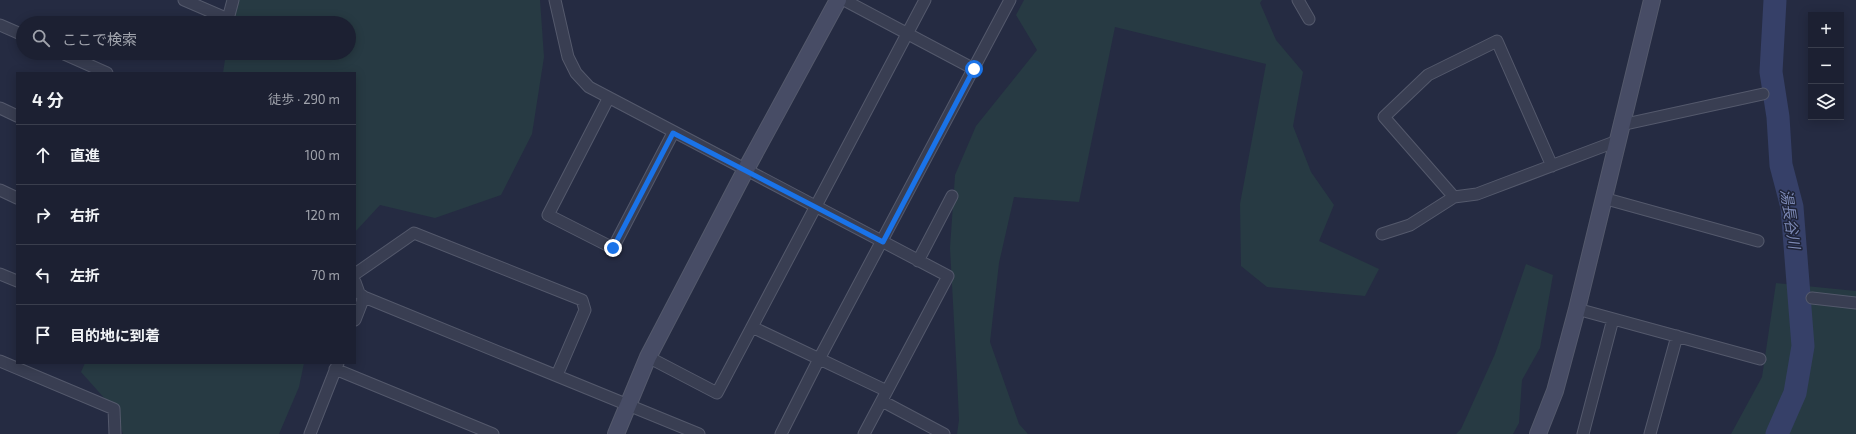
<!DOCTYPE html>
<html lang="ja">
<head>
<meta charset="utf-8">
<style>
  body { margin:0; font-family:"Exo 2","Noto Sans JP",sans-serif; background:#292d3e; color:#f1f3f6 }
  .controls { position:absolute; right:12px; top:12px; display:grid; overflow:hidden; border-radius:0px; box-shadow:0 2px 10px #0003 }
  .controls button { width:36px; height:36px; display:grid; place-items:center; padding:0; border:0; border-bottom:1px solid #3a3e4d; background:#1c2032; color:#f1f3f6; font:20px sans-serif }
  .stop { position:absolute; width:12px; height:12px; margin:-9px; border:3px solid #1a73e8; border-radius:50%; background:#fff }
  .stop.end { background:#1a73e8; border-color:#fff; box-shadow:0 1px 4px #0008 }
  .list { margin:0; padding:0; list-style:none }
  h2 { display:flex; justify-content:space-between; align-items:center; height:52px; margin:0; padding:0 16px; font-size:17px }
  h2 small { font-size:13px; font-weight:400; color:#a0a3ac }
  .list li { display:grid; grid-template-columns:26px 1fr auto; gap:12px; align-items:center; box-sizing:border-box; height:60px; padding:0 16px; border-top:1px solid #3a3e4d }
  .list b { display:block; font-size:15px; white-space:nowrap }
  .list em { font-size:13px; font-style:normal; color:#a0a3ac }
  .icon { flex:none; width:22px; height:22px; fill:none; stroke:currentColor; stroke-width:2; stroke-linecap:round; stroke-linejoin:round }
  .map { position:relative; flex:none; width:1856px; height:434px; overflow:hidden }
  .search { position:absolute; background:#1c2032; box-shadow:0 2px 10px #0003; left:16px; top:16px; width:340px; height:44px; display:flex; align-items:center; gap:10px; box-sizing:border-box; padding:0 14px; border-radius:22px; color:#a0a3ac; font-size:15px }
  .panel { position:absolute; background:#1c2032; box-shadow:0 2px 10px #0003; left:16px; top:72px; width:340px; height:292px; border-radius:0px }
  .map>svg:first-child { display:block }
</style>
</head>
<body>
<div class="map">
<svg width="1856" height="434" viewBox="0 0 1856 434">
  <rect width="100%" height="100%" fill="#252b42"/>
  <!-- green -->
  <path fill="#273a43" d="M238 0H540L544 57 532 134 501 195 435 218 380 205 355 232V73H223L226 53H349V23H232Z
    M1024 0H1262L1260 3 1276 40 1303 72 1293 126 1311 172 1334 205 1319 241 1379 269 1365 296 1267 287 1241 266 1240 204 1266 64 1115 27 1079 202 1014 197 999 263 990 342 1019 424 1028 434H957L959 420 957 376 950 248 955 175 976 126 1037 50 1016 15Z
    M1526 264 1553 275 1540 348 1522 380 1519 423 1513 434H1456L1461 429 1495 354Z
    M1776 283 1856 291V434H1731L1762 377Z
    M85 363H304L299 387 279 434H123L114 409 81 372Z"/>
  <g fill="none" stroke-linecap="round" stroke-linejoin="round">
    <!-- river -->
    <path stroke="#364068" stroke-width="23" d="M1775 0 1771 72 1778 117 1781 165 1792 207 1803 346 1795 393 1777 434"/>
    <defs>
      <path id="street" d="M184 0 228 19 233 0
        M555 0 568 57 576 73 589 87 948 276 864 434
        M844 0 974 69
        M1298 0 1309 19
        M0 25 23 35
        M62 53 107 73
        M608 99 548 215 613 248 673 133
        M0 108 17 116
        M1621 125 1763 94
        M1552 166 1497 41 1428 75 1384 117 1454 197 1477 194 1617 141
        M0 190 17 198
        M1603 198 1758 241
        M1382 234 1410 225 1454 197
        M918 261 952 196
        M0 274 17 281
        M355 274 414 233 582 300 585 310 557 375
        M355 282 359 293 364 297
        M1812 298 1856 303
        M1577 309 1760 359
        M355 320 364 297 699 434
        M752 327 887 391
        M648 357 717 393 925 0
        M0 361 114 409 115 434
        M335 369 493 434
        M882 401 944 434
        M310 434 338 363
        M781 434 819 359 1010 0
        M1583 434 1613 319
        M1650 434 1677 336"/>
      <path id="secondary" d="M616 434 648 357 745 171 838 0
        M1538 434 1555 391 1577 309 1652 0"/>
    </defs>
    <!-- street casing -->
    <use href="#street" stroke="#54596c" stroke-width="13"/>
    <!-- secondary casing -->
    <use href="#secondary" stroke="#54596c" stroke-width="18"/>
    <!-- street -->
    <use href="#street" stroke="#393e52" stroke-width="11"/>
    <!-- secondary -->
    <use href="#secondary" stroke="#474c65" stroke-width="16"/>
  </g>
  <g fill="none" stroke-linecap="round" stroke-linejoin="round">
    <!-- route -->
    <path stroke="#1a73e8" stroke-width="5" d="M613 248 673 133 883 242 974 69"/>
  </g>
  <g text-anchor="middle" stroke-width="3" stroke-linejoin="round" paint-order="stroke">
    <!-- water labels -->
    <g font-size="15" font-style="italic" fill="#7c89b5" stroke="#1e2337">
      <text transform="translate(1790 219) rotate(82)" y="5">湯長谷川</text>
    </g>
  </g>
</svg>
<div class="controls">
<button>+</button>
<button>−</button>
<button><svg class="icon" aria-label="layers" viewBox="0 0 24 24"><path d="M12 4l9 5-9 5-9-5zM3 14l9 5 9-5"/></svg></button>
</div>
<div class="stop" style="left:974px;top:69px"></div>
<div class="stop end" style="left:613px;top:248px"></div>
<div class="search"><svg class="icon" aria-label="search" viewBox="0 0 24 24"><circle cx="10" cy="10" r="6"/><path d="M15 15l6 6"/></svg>ここで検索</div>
<section class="panel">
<h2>4 分<small>徒歩 · 290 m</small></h2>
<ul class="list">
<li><svg class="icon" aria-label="ahead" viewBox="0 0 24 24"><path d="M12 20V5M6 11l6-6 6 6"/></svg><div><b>直進</b></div><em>100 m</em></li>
<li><svg class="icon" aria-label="right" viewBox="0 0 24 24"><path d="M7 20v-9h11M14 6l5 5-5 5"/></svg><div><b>右折</b></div><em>120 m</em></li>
<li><svg class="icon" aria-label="left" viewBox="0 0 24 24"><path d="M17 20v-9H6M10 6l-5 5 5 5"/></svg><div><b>左折</b></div><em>70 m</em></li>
<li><svg class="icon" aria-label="arrive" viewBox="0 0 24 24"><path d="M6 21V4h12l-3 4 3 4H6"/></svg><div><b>目的地に到着</b></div></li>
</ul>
</section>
</div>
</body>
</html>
